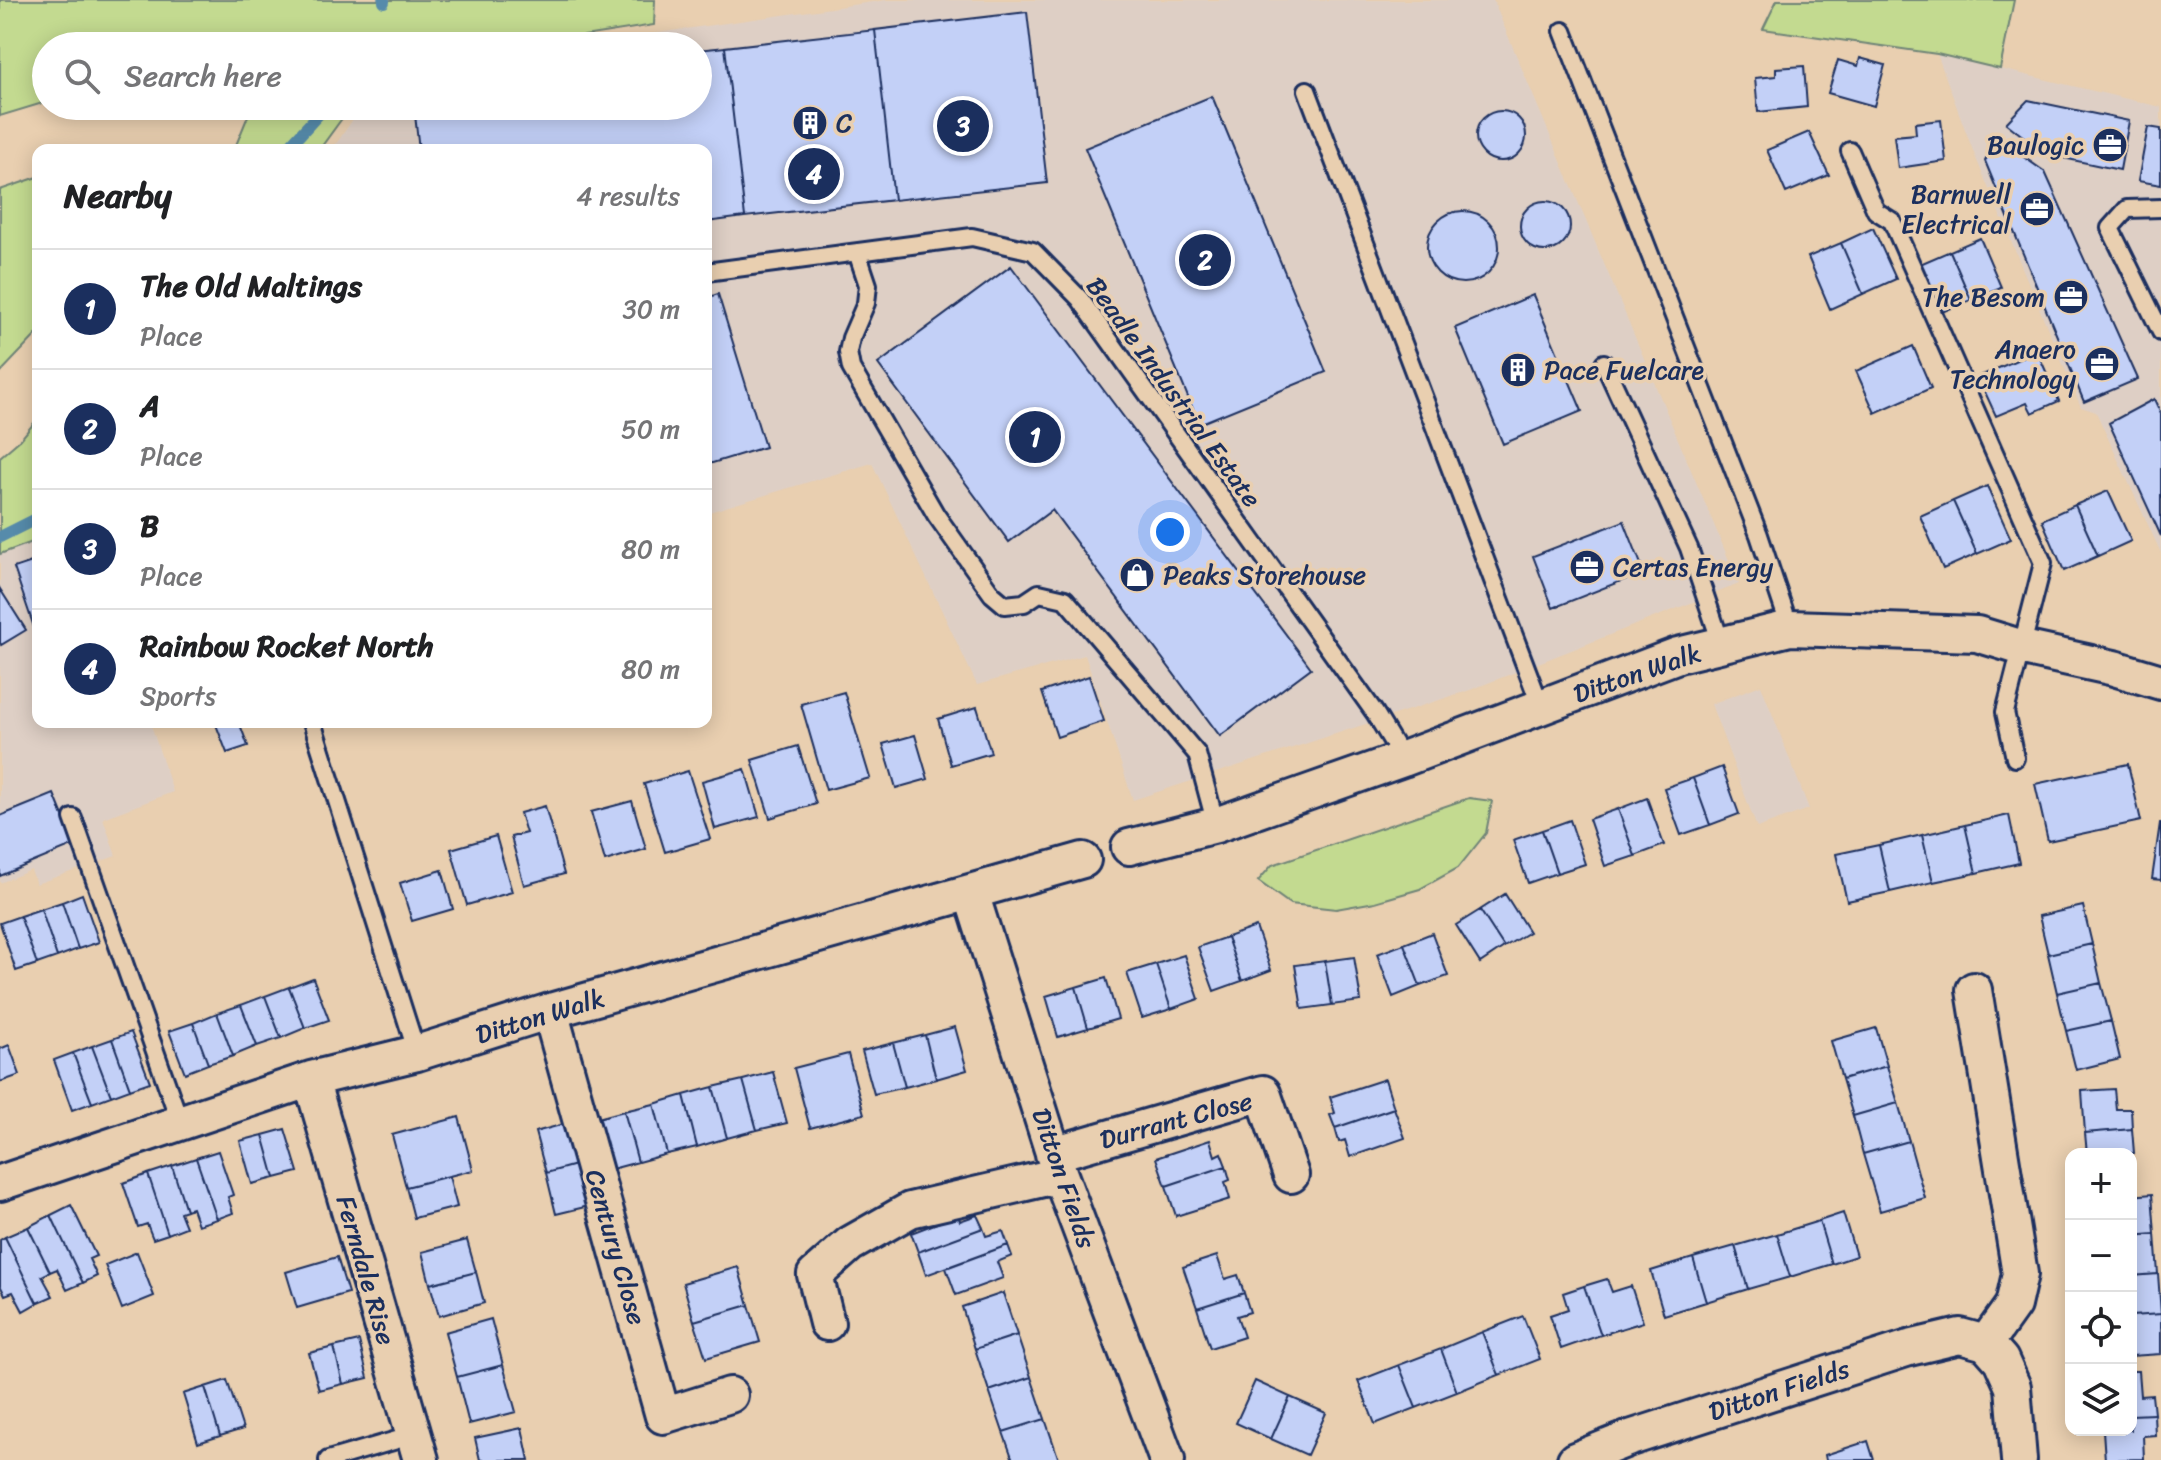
<!DOCTYPE html>
<html lang="en">
<head>
<meta charset="utf-8">
<style>
  body { margin:0; font-family:Sriracha,sans-serif; background:#f2f2f2; color:#202124 }
  .controls { position:absolute; right:24px; bottom:24px; display:grid; overflow:hidden; border-radius:16px; box-shadow:0 4px 20px #0003 }
  .controls button { width:72px; height:72px; display:grid; place-items:center; padding:0; border:0; border-bottom:2px solid #e0e0e0; background:#fff; color:#202124; font:40px sans-serif }
  .you { position:absolute; left:1170px; top:532px; width:28px; height:28px; margin:-20px; border:6px solid #fff; border-radius:50%; background:#1a73e8; box-shadow:0 0 0 12px #1a73e833 }
  .badge { display:grid; place-items:center; width:52px; height:52px; border-radius:50%; background:#1b2f5e; color:#fff; font-size:26px; font-weight:700 }
  .pin { position:absolute; translate:-50% -50%; border:4px solid #fff; box-shadow:0 2px 8px #0006 }
  .list { margin:0; padding:0; list-style:none }
  h2 { display:flex; justify-content:space-between; align-items:center; height:104px; margin:0; padding:0 32px; font-size:34px }
  h2 small { font-size:26px; font-weight:400; color:#757577 }
  .list li { display:grid; grid-template-columns:52px 1fr auto; gap:24px; align-items:center; box-sizing:border-box; height:120px; padding:0 32px; border-top:2px solid #e0e0e0 }
  .list b { display:block; font-size:30px; white-space:nowrap }
  .list p { margin:0; font-size:26px; white-space:nowrap; color:#757577 }
  .list em { font-size:26px; font-style:normal; color:#757577 }
  .icon { flex:none; width:44px; height:44px; fill:none; stroke:currentColor; stroke-width:2; stroke-linecap:round; stroke-linejoin:round }
  .map { position:relative; flex:none; width:2161px; height:1460px; overflow:hidden }
  .search { position:absolute; background:#fff; box-shadow:0 4px 20px #0003; left:32px; top:32px; width:680px; height:88px; display:flex; align-items:center; gap:20px; box-sizing:border-box; padding:0 28px; border-radius:44px; color:#757577; font-size:30px }
  .panel { position:absolute; background:#fff; box-shadow:0 4px 20px #0003; left:32px; top:144px; width:680px; height:584px; border-radius:16px }
  .map>svg:first-child { display:block }
</style>
</head>
<body>
<div class="map">
<svg width="2161" height="1460" viewBox="0 0 2161 1460">
  <rect width="100%" height="100%" fill="#e9cfb0"/>
  <filter id="ink" filterUnits="userSpaceOnUse"><feTurbulence type="fractalNoise" baseFrequency=".0125" numOctaves="2"/><feDisplacementMap in="SourceGraphic" scale="16" xChannelSelector="R" yChannelSelector="G"/><feConvolveMatrix kernelMatrix="1 2 1 2 8 2 1 2 1" color-interpolation-filters="sRGB"/></filter>
  <g filter="url(#ink)">
    <!-- built -->
    <path fill="#decfc5" d="M886 0H1493L1739 584 1470 690 1133 800 1085 655 977 685 872 463 706 513V150H332L362 106H698V46H567Z
      M1937 54 2161 107V553L2096 412 2081 407 1975 156Z
      M38 533V722H150L173 792 103 818 116 856 36 884 31 870 0 883V547Z
      M1761 685 1809 809 1757 828 1711 704Z"/>
    <!-- green -->
    <path fill="#c3da90" stroke="#6f8477" stroke-width="2" d="M0 0H655L654 25 521 46H276L278 39 251 46H46V102L0 116Z
      M1777 0H2014L2000 69 1937 54 1763 29Z
      M252 106H351L319 150H234Z
      M38 177V333L0 373V190Z
      M38 418V540L0 554V457L21 439Z
      M1469 798 1492 801 1486 833 1458 868 1420 889 1375 902 1336 909 1290 904 1258 881 1272 865Z"/>
    <g fill="none" stroke-linecap="round" stroke-linejoin="round">
      <!-- stream -->
      <path stroke="#578bab" stroke-width="12" d="M384 2V0
        M286 150 326 106
        M0 537 38 518"/>
    </g>
    <!-- building -->
    <path fill="#c3d0f7" stroke="#1b2f5e" stroke-width="2" d="M1027 12 1047 183 894 200 875 30Z
      M875 30 894 200 745 217 725 47Z
      M725 47 745 217 706 222V150H419L414 106H698V50Z
      M1860 58 1885 65 1874 106 1828 93 1838 60 1858 66Z
      M1804 66 1807 107 1758 112 1755 78 1776 76V68Z
      M1212 96 1326 372 1199 424 1085 148Z
      M2028 100 2129 121 2120 170 2054 156 2052 159 2006 123Z
      M1476 136a25 25 0 1 1 50 0a25 25 0 1 1-50 0Z
      M1941 120 1946 161 1898 168 1894 136 1916 134 1915 123Z
      M2148 127 2161 129V185L2138 181Z
      M1809 132 1829 175 1786 193 1767 150Z
      M1998 139 2045 172 2138 379 2084 402 1985 161Z
      M1520 226a25 25 0 1 1 50 0a25 25 0 1 1-50 0Z
      M1427 247a36 36 0 1 1 72 0a36 36 0 1 1-72 0Z
      M1873 228 1896 279 1863 294 1841 243Z
      M1980 238 2001 287 1971 300 1950 251Z
      M1841 243 1863 294 1830 309 1808 257Z
      M1950 251 1971 300 1942 312 1920 264Z
      M1011 266 1311 668 1220 736 1052 510 1009 542 878 364Z
      M718 294 765 447 706 465V298Z
      M1533 295 1582 411 1503 444 1455 328Z
      M1913 346 1931 388 1875 413 1856 371Z
      M2037 351 2059 401 2032 413 2027 403 1996 416 1978 377Z
      M2154 399 2161 414V536L2109 423Z
      M1987 486 2011 539 1977 554 1953 501Z
      M2108 491 2131 541 2098 556 2075 505Z
      M1953 501 1977 554 1943 569 1920 516Z
      M2075 505 2098 556 2064 571 2042 520Z
      M1624 521 1644 572 1553 608 1533 556Z
      M38 560V639L14 568Z
      M0 589 26 630 1 645 0 643Z
      M1089 676 1104 721 1057 737 1042 692Z
      M844 692 870 778 826 790 801 704Z
      M977 707 991 753 951 765 938 719Z
      M215 722H239L248 746 227 753Z
      M915 735 928 779 896 788 883 744Z
      M798 746 816 804 770 818 752 760Z
      M2128 764 2141 821 2048 841 2035 784Z
      M1722 767 1739 814 1710 825 1693 778Z
      M745 769 759 817 715 829 702 781Z
      M688 771 710 839 665 852 644 784Z
      M1693 778 1710 825 1681 835 1664 788Z
      M54 794 75 845 0 876V816Z
      M1647 798 1664 845 1635 856 1618 809Z
      M632 801 646 849 605 861 591 812Z
      M545 806 564 874 524 885 511 837 526 833 520 813Z
      M1618 809 1635 856 1605 866 1589 819Z
      M2009 815 2019 863 1976 873 1965 825Z
      M1570 820 1585 864 1557 873 1542 830Z
      M2160 823H2161V880L2152 879Z
      M1965 825 1976 873 1933 882 1922 835Z
      M1542 830 1557 873 1528 883 1513 840Z
      M1922 835 1933 882 1890 892 1879 845Z
      M496 836 512 892 467 905 451 849Z
      M1879 845 1890 892 1847 901 1836 854Z
      M442 870 453 909 412 921 400 883Z
      M82 894 99 942 78 949 62 902Z
      M1505 894 1529 932 1504 947 1480 910Z
      M62 902 78 949 57 957 41 909Z
      M2083 906 2092 944 2048 954 2039 916Z
      M41 909 57 957 37 964 20 916Z
      M1480 910 1504 947 1480 963 1456 925Z
      M20 916 37 964 16 971 0 923Z
      M1256 927 1271 970 1242 981 1227 937Z
      M1432 933 1448 976 1420 986 1404 944Z
      M1227 937 1242 981 1214 991 1198 947Z
      M1404 944 1420 986 1393 997 1377 954Z
      M2092 944 2101 983 2057 993 2048 954Z
      M1184 955 1199 999 1171 1009 1156 964Z
      M1354 957 1361 1001 1332 1005 1325 961Z
      M1325 961 1332 1005 1302 1009 1295 965Z
      M1156 964 1171 1009 1142 1018 1127 973Z
      M313 978 329 1020 305 1028 289 987Z
      M1106 978 1118 1019 1088 1028 1076 987Z
      M2101 983 2111 1021 2066 1031 2057 993Z
      M289 987 305 1028 281 1038 265 996Z
      M1076 987 1088 1028 1058 1037 1046 996Z
      M265 996 281 1038 257 1046 241 1005Z
      M241 1005 257 1046 233 1056 217 1013Z
      M217 1013 233 1056 208 1064 193 1023Z
      M2111 1021 2120 1059 2076 1070 2066 1031Z
      M193 1023 208 1064 185 1073 169 1031Z
      M955 1027 967 1070 936 1079 925 1035Z
      M1876 1028 1887 1066 1842 1079 1831 1041Z
      M131 1032 150 1082 130 1089 112 1039Z
      M925 1035 936 1079 905 1087 893 1043Z
      M112 1039 130 1089 111 1096 92 1046Z
      M893 1043 905 1087 874 1094 862 1051Z
      M9 1045 20 1075 0 1082V1049Z
      M92 1046 111 1096 92 1103 73 1053Z
      M73 1053 92 1103 72 1110 54 1060Z
      M848 1054 864 1114 810 1128 794 1068Z
      M1887 1066 1898 1103 1853 1116 1842 1079Z
      M773 1072 787 1123 757 1130 743 1080Z
      M1385 1079 1394 1108 1335 1128 1330 1115 1335 1113 1330 1097Z
      M743 1080 757 1130 727 1138 713 1087Z
      M713 1087 727 1138 697 1147 684 1095Z
      M2114 1089 2116 1109H2131L2132 1129 2085 1133 2082 1091Z
      M684 1095 697 1147 667 1154 654 1104Z
      M1898 1103 1909 1141 1863 1154 1853 1116Z
      M654 1104 667 1154 638 1162 624 1111Z
      M1394 1108 1405 1138 1350 1157 1345 1140 1339 1142 1335 1128Z
      M624 1111 638 1162 608 1170 594 1119Z
      M459 1117 473 1170 406 1187 392 1135Z
      M568 1123 579 1164 546 1173 535 1132Z
      M285 1129 298 1172 275 1178 263 1135Z
      M2132 1129 2134 1153 2087 1154 2085 1133Z
      M263 1135 275 1178 252 1184 240 1141Z
      M1210 1140 1215 1156 1221 1153 1226 1166 1166 1186 1156 1158Z
      M1909 1141 1925 1198 1880 1211 1863 1154Z
      M218 1151 233 1195 228 1197 233 1213 217 1219 196 1158Z
      M196 1158 217 1219 198 1225 192 1208 186 1210 172 1166Z
      M579 1164 589 1206 556 1214 546 1173Z
      M172 1166 186 1210 180 1212 186 1227 168 1234 148 1174Z
      M1226 1166 1230 1180 1225 1182 1230 1199 1176 1216 1166 1186Z
      M148 1174 168 1234 153 1239 147 1224 138 1227 123 1183Z
      M449 1176 457 1207 414 1218 406 1187Z
      M2152 1194 2155 1234 2131 1236V1196Z
      M71 1205 96 1256 89 1259 97 1276 83 1283 51 1215Z
      M1843 1213 1856 1256 1832 1264 1819 1221Z
      M51 1215 83 1283 67 1290 57 1269 50 1272 28 1227Z
      M958 1215 960 1221 977 1215 983 1228 918 1252 911 1233Z
      M1819 1221 1832 1264 1790 1277 1777 1234Z
      M28 1227 50 1272 42 1276 53 1296 37 1303 5 1237Z
      M983 1228 986 1236 1003 1231 1008 1245 926 1275 918 1252Z
      M1777 1234 1790 1277 1748 1289 1735 1246Z
      M2155 1234 2158 1274 2131 1276V1236Z
      M5 1237 37 1303 23 1311 13 1292 5 1295 0 1285V1240Z
      M467 1240 476 1272 430 1284 422 1252Z
      M1008 1245 1012 1256 997 1262 1003 1278 956 1295 946 1268Z
      M1735 1246 1748 1289 1706 1302 1693 1258Z
      M137 1252 154 1296 122 1309 105 1265Z
      M1217 1256 1225 1279 1238 1275 1244 1293 1197 1308 1183 1267Z
      M337 1257 348 1293 297 1308 286 1272Z
      M1693 1258 1706 1302 1664 1315 1651 1271Z
      M738 1267 749 1305 694 1321 683 1283Z
      M476 1272 484 1303 439 1316 430 1284Z
      M2158 1274 2161 1314 2131 1316V1276Z
      M1607 1279 1612 1292 1631 1286 1643 1322 1601 1335 1584 1286Z
      M1584 1286 1601 1335 1561 1349 1550 1315 1568 1309 1563 1293Z
      M1003 1293 1017 1335 975 1349 962 1307Z
      M1244 1293 1250 1312 1237 1316 1244 1337 1210 1348 1197 1308Z
      M749 1305 760 1342 706 1358 694 1321Z
      M2161 1314V1354L2131 1356V1316Z
      M1523 1316 1540 1359 1499 1375 1482 1332Z
      M491 1319 503 1365 457 1377 445 1332Z
      M1482 1332 1499 1375 1457 1392 1441 1349Z
      M1017 1335 1031 1377 989 1391 975 1349Z
      M359 1341 368 1378 343 1384 334 1347Z
      M334 1347 343 1384 319 1390 309 1353Z
      M1441 1349 1457 1392 1416 1408 1399 1365Z
      M503 1365 516 1412 469 1424 457 1377Z
      M1399 1365 1416 1408 1375 1424 1358 1381Z
      M2131 1371H2138L2140 1396 2152 1395 2154 1414 2131 1415Z
      M1031 1377 1045 1419 1003 1432 989 1391Z
      M227 1380 243 1429 220 1436 205 1387Z
      M1255 1381 1290 1397 1271 1439 1236 1423Z
      M205 1387 220 1436 198 1443 183 1394Z
      M1290 1397 1326 1413 1307 1455 1271 1439Z
      M2154 1414 2155 1435 2143 1436 2144 1459 2105 1460 2103 1430H2131V1415Z
      M1045 1419 1059 1460H1013L1003 1432Z
      M522 1428 529 1460H480L475 1438Z
      M1868 1441 1874 1460H1826L1825 1455Z"/>
    <g fill="none" stroke-linecap="round" stroke-linejoin="round">
      <defs>
        <path id="service" d="M1563 31 1759 535 1790 628
          M1307 90 1541 707
          M1850 151 1876 211 1892 221 2043 563 2005 712 2015 758
          M2161 208 2127 209 2110 228 2161 332
          M857 252 868 285 866 303 851 338 848 352 851 368 936 515 992 594 1005 605 1024 603 1039 593 1065 599 1197 754 1216 825
          M706 272 972 237 1033 251 1080 299 1375 713 1403 759
          M1604 363 1689 548 1722 646
          M312 722 417 1053
          M73 818 180 1122
          M328 1460 414 1435"/>
        <path id="minor" d="M1129 847 1216 825 1403 759 1678 655 1790 628 1977 634 2023 648 2114 668 2161 682
          M971 893 1060 1175 1167 1460
          M1974 990 2020 1274 2013 1305 1986 1343
          M550 1011 663 1416 730 1395
          M311 1079 421 1460
          M1053 1154 1263 1093 1291 1175
          M0 1183 311 1079 417 1053 550 1011 1083 860
          M827 1323 815 1275 850 1244 910 1210 1060 1175
          M1575 1460 1630 1438 1909 1348 1960 1336 1986 1343 2001 1360 2013 1387 2019 1460"/>
      </defs>
      <!-- service casing -->
      <use href="#service" stroke="#1b2f5e" stroke-width="22"/>
      <!-- minor casing -->
      <use href="#minor" stroke="#1b2f5e" stroke-width="40"/>
      <!-- service -->
      <use href="#service" stroke="#e9cfb0" stroke-width="16"/>
      <!-- minor -->
      <use href="#minor" stroke="#e9cfb0" stroke-width="34"/>
    </g>
  </g>
  <!-- icons -->
  <defs>
    <symbol id="building-disc" viewBox="-11 -11 22 22"><circle r="9.5" fill="#1b2f5e" stroke="#e9cfb0"/><path d="M-4-6H4V6H1V3H-1V6H-4ZM-2.5-4.3h1.7v1.8h-1.7ZM.8-4.3h1.7v1.8H.8ZM-2.5-1h1.7V.8h-1.7ZM.8-1h1.7V.8H.8Z" fill="#fff"/></symbol>
    <symbol id="office-disc" viewBox="-11 -11 22 22"><circle r="9.5" fill="#1b2f5e" stroke="#e9cfb0"/><path d="M-6-3h4V-5.5h4V-3h4V5H-6ZM-1-4.5V-3h2v-1.5ZM-6 0V1H6V0Z" fill="#fff"/></symbol>
    <symbol id="shop-disc" viewBox="-11 -11 22 22"><circle r="9.5" fill="#1b2f5e" stroke="#e9cfb0"/><path d="M-5-2.5h2.3a2.7 3.5 0 0 1 5.4 0H5L5.5 6h-11ZM-1.5-2.5h3a1.5 2.3 0 0 0-3 0Z" fill="#fff"/></symbol>
  </defs>
  <g fill-rule="evenodd">
    <use href="#building-disc" x="790" y="103" width="40" height="40"/>
    <use href="#office-disc" x="2090" y="125" width="40" height="40"/>
    <use href="#office-disc" x="2017" y="189" width="40" height="40"/>
    <use href="#office-disc" x="2051" y="277" width="40" height="40"/>
    <use href="#office-disc" x="2082" y="344" width="40" height="40"/>
    <use href="#building-disc" x="1498" y="350" width="40" height="40"/>
    <use href="#office-disc" x="1567" y="547" width="40" height="40"/>
    <use href="#shop-disc" x="1117" y="555" width="40" height="40"/>
  </g>
  <g text-anchor="middle" stroke-width="7" stroke-linejoin="round" paint-order="stroke">
    <!-- poi labels -->
    <g font-size="26" fill="#1b2f5e" stroke="#e9cfb0" text-anchor="start">
      <text x="836" y="132">C</text>
      <text x="2084" y="154" text-anchor="end">Baulogic</text>
      <text x="2011" y="203" text-anchor="end">Barnwell<tspan x="2011" dy="30">Electrical</tspan></text>
      <text x="2045" y="306" text-anchor="end">The Besom</text>
      <text x="2076" y="358" text-anchor="end">Anaero<tspan x="2076" dy="30">Technology</tspan></text>
      <text x="1544" y="379">Pace Fuelcare</text>
      <text x="1613" y="576">Certas Energy</text>
      <text x="1163" y="584">Peaks Storehouse</text>
    </g>
    <!-- street labels -->
    <g font-size="26" fill="#1b2f5e" stroke="#e9cfb0">
      <text transform="translate(1174 392) rotate(54)" y="9">Beadle Industrial Estate</text>
      <text transform="translate(1637 673) rotate(-19)" y="9">Ditton Walk</text>
      <text transform="translate(540 1016) rotate(-17)" y="9">Ditton Walk</text>
      <text transform="translate(1176 1120) rotate(-15)" y="9">Durrant Close</text>
      <text transform="translate(1064 1178) rotate(71)" y="9">Ditton Fields</text>
      <text transform="translate(616 1247) rotate(74)" y="9">Century Close</text>
      <text transform="translate(366 1270) rotate(74)" y="9">Ferndale Rise</text>
      <text transform="translate(1779 1390) rotate(-18)" y="9">Ditton Fields</text>
    </g>
  </g>
</svg>
<div class="controls">
<button>+</button>
<button>−</button>
<button><svg class="icon" aria-label="locate" viewBox="0 0 24 24"><circle cx="12" cy="12" r="6"/><path d="M12 2v4M12 18v4M2 12h4M18 12h4"/></svg></button>
<button><svg class="icon" aria-label="layers" viewBox="0 0 24 24"><path d="M12 4l9 5-9 5-9-5zM3 14l9 5 9-5"/></svg></button>
</div>
<div class="you"></div>
<div class="pin badge" style="left:1035px;top:437px">1</div>
<div class="pin badge" style="left:1205px;top:260px">2</div>
<div class="pin badge" style="left:963px;top:126px">3</div>
<div class="pin badge" style="left:814px;top:174px">4</div>
<div class="search"><svg class="icon" aria-label="search" viewBox="0 0 24 24"><circle cx="10" cy="10" r="6"/><path d="M15 15l6 6"/></svg>Search here</div>
<section class="panel">
<h2>Nearby<small>4 results</small></h2>
<ul class="list">
<li><span class="badge">1</span><div><b>The Old Maltings</b><p>Place</p></div><em>30 m</em></li>
<li><span class="badge">2</span><div><b>A</b><p>Place</p></div><em>50 m</em></li>
<li><span class="badge">3</span><div><b>B</b><p>Place</p></div><em>80 m</em></li>
<li><span class="badge">4</span><div><b>Rainbow Rocket North</b><p>Sports</p></div><em>80 m</em></li>
</ul>
</section>
</div>
</body>
</html>
